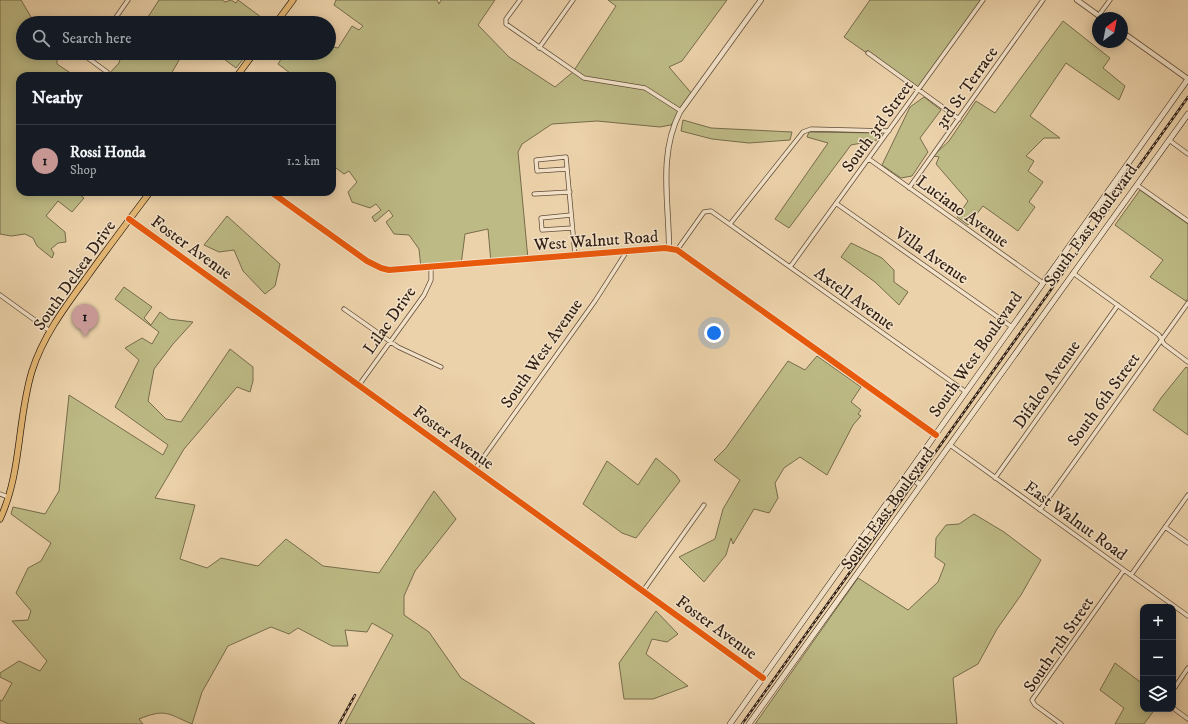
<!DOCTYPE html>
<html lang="en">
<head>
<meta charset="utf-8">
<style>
  body { margin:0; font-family:"IM FELL DW Pica",serif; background:#242831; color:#f1f3f6 }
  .controls { position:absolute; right:12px; bottom:12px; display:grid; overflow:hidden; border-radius:8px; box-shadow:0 2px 10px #0003 }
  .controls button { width:36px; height:36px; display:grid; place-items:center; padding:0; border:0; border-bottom:1px solid #363941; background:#171b24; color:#f1f3f6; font:20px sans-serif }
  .compass { position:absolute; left:1092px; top:12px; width:36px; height:36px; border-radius:50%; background:#171b24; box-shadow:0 2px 10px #0003; rotate:32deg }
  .you { position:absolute; left:714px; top:333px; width:14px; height:14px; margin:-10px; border:3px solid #fff; border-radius:50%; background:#1a73e8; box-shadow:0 0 0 6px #1a73e833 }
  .badge { display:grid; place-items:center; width:26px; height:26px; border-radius:50%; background:#c59692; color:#111; font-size:13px; font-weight:700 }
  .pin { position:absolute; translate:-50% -33px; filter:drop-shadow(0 1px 2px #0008) }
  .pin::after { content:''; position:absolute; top:21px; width:14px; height:12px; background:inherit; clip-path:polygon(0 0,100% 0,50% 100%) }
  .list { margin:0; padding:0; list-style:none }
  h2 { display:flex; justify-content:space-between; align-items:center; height:52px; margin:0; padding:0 16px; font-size:17px }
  h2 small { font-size:13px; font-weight:400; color:#9ea1a6 }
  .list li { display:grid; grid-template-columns:26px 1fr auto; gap:12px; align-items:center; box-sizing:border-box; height:72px; padding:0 16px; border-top:1px solid #363941 }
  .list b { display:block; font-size:15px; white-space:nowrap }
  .list p { margin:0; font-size:13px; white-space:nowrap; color:#9ea1a6 }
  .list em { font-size:13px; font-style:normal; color:#9ea1a6 }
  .icon { flex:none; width:22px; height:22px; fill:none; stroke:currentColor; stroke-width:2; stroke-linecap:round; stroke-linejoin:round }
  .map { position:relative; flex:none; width:1188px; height:724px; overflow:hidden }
  .search { position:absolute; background:#171b24; box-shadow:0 2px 10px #0003; left:16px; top:16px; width:320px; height:44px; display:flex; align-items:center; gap:10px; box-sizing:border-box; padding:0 14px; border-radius:22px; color:#9ea1a6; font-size:15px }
  .panel { position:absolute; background:#171b24; box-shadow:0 2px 10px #0003; left:16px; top:72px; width:320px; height:124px; border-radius:12px }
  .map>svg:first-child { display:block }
</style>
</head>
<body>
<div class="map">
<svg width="1188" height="724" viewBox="0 0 1188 724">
  <rect width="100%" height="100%" fill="#ecd2aa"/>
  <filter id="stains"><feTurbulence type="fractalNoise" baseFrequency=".005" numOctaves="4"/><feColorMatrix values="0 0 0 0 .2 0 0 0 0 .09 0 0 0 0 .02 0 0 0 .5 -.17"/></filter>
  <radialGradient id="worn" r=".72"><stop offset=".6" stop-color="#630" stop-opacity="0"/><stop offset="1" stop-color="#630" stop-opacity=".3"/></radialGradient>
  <!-- green -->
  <path fill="#bdba85" stroke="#776c4c" d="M0 0H21L31 17 39 23H23V53H57V64L75 76H20V192H76L84 198 72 212 58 201 46 216 65 232 66 242 58 243 51 249 54 253 52 258 37 246 33 238 25 234 11 236 0 234Z
    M159 0H222L225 2 231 0 236 3 238 0 269 23H151L146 20Z
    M336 0H437L439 4 441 0H495L478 25 509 57 555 87 573 72 616 6 608 0H727L682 61 669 67 693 95 671 125 660 127 597 121 552 124 522 144 518 152 528 259 491 262 488 229 465 234 461 265 421 268 419 249 409 235 394 234 386 222 393 216 389 210 375 222 372 217 381 210 376 204 370 208 352 202 348 192 357 182 349 171 344 174 332 165V76H294L278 64 285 53H329V46L338 48 352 26 359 30 363 26 334 5Z
    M870 0H983L919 90 844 37Z
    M1063 21 1110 58 1103 68 1125 86 1119 100 1066 63 1030 116 1060 138H1044L1026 156 1034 161 1028 171 1043 182 1029 202 1035 207 1018 231 983 206 968 225 957 217 968 201 936 164 939 157 933 156 949 141 976 101 995 113Z
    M122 53H183L170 76H107L119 63Z
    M216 53H248L236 68Z
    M924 97 941 110 920 138 928 152 912 176 901 178 882 165 910 107Z
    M683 120 711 128 792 132 790 140 749 143 712 139 681 131Z
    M809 132 882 133 877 140 851 145 789 228 775 219 828 143 807 137Z
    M1140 190 1188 224V298L1186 301 1150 277 1163 260 1115 225Z
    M227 216 280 264 275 286 265 294 243 271 234 250 219 252 204 245Z
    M851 243 882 258 894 270V282L908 292 899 305 875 282 841 257Z
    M124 287 152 307 144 318 151 325 160 312 169 319 193 322 173 344 154 369 148 401 166 419 181 422 230 349 253 367V381L250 392 237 387 184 449 155 498 195 505 180 559 207 568 221 558 258 566 286 539 323 566 379 573 434 491 456 519 415 571 404 596V615L429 632 461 678 535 724H345L393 635 372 623 367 632 345 630 348 646H332L298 628 289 634 271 627 228 646 202 692 192 724C168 714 166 708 139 719L143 724H9L0 720V700L2 701 12 683 0 677V673L19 661 40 671 47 661 12 621 28 620 31 611 16 593 28 568 41 561 51 543 11 514 13 507 45 514 59 491 69 395 163 455 168 445 115 407 139 360 125 348 142 338 152 344 159 332 115 299Z
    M817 356 861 387 851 402 861 410 858 414 861 416 853 425 827 475 800 457 784 468 775 483 778 498 769 513 754 509 733 544 731 538 726 555 704 582 679 557 715 539 723 509 740 480 714 460 726 448 788 361 805 370Z
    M1186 367 1188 368V435L1153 410 1161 398Z
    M656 458 676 475 680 481 636 538 622 533 583 504 607 461 638 485Z
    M974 514 1004 532 1041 560 1021 595 997 629 978 664 953 678 957 724H755L858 578 908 610 938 582 945 564 935 557 936 538 946 525 959 524Z
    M656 611 678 634 667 642 652 639 646 654 688 686 653 699H624L619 663Z
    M1115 663 1143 684V709H1155L1144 724H1115L1124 708 1100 690Z"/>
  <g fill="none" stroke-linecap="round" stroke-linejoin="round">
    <defs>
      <path id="minor" d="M520 0 506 19V24L584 78 645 88 681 111
        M1099 15 1110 0
        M112 23 128 0
        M539 48 573 0
        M81 53 107 72
        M868 53 959 119
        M1169 140 1188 154
        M869 159 1043 283
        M567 169 537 171 536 160 566 157 575 255
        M1137 185 1188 221
        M909 188 1043 0
        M271 192 367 261 381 268 389 270 665 248 677 250 936 435
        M534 194 570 192
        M837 204 1012 327
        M571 215 541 218 542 230 572 228
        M129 219 763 678
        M730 224 803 132 811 129 889 131
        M677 250 704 212 711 211 966 392
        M790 267 983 0
        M1073 273 1159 335 1164 344 1188 362
        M0 295 50 331
        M344 309 398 347 441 367
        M359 385 424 295 431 280V267
        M950 445 1188 616
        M475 469 595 301 627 251
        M995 478 1118 305
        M0 494 8 497
        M1040 510 1188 303
        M1165 527 1188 543
        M1131 575 1188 495
        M643 591 704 505
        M1173 690 1188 668
        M1173 708 1188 719
        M1061 724 1035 705 1032 700 1124 570"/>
      <path id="tertiary" d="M1077 0 1102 18
        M1122 32 1188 79
        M669 248C669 202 658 155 680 112L761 0"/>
      <path id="secondary" d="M907 476 921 485
        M730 724 1188 79
        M749 724 1188 114"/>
      <path id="primary" d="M276 23 293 0
        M237 76 254 53
        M0 519C22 472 17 420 32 371 43 336 65 307 87 277 107 249 129 220 150 192"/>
    </defs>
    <!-- minor casing -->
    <use href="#minor" stroke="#604c3a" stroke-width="5"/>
    <!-- tertiary casing -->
    <use href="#tertiary" stroke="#604c3a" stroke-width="6"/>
    <!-- secondary casing -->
    <use href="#secondary" stroke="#311f14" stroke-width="6"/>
    <!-- primary casing -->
    <use href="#primary" stroke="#311f14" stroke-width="7"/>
    <!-- minor -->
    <use href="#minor" stroke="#f3e2c8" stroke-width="3.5"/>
    <!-- tertiary -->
    <use href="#tertiary" stroke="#f3e2c8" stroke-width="4.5"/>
    <!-- secondary -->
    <use href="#secondary" stroke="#f3e2c8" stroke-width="5"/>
    <!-- primary -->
    <use href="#primary" stroke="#e6b975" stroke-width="5.5"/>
    <defs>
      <path id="rail" d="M339 724 355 695
        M742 724 1188 97"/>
    </defs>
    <!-- rail casing -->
    <use href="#rail" stroke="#311f14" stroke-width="2.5"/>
    <!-- rail -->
    <use href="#rail" stroke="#f3e2c8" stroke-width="1" stroke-dasharray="3" stroke-linecap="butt"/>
    <defs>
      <path id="cycleway" d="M271 192 367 261 381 268 389 270 665 248 677 250 936 435
        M129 219 763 678"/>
    </defs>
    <!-- cycleway casing -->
    <use href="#cycleway" stroke="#f3e2c8" stroke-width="8"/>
    <!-- cycleway -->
    <use href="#cycleway" stroke="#e8590c" stroke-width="6"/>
  </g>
  <g text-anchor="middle" stroke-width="3" stroke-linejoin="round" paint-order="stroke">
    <!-- street labels -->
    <g font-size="17" fill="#311f14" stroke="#f3e2c8">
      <text transform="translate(966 87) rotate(-55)" y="6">3rd St Terrace</text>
      <text transform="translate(877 126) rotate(-54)" y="6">South 3rd Street</text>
      <text transform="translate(963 211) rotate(36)" y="6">Luciano Avenue</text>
      <text transform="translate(1090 225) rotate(-54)" y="6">South East Boulevard</text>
      <text transform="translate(596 240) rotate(-4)" y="6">West Walnut Road</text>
      <text transform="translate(192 247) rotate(36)" y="6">Foster Avenue</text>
      <text transform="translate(932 255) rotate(35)" y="6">Villa Avenue</text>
      <text transform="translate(74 275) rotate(-55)" y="6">South Delsea Drive</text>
      <text transform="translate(855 298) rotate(36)" y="6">Axtell Avenue</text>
      <text transform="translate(389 320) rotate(-55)" y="6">Lilac Drive</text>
      <text transform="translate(541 353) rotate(-55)" y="6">South West Avenue</text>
      <text transform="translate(975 354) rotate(-55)" y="6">South West Boulevard</text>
      <text transform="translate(1046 384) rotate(-55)" y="6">Difalco Avenue</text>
      <text transform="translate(1103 399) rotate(-54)" y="6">South 6th Street</text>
      <text transform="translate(454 437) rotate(36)" y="6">Foster Avenue</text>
      <text transform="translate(887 508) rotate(-54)" y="6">South East Boulevard</text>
      <text transform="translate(1076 520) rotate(36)" y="6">East Walnut Road</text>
      <text transform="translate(717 627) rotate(36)" y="6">Foster Avenue</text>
      <text transform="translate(1058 644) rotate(-56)" y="6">South 7th Street</text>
    </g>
  </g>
  <rect width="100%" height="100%" filter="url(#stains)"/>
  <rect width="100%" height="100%" fill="url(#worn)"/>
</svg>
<div class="controls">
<button>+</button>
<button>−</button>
<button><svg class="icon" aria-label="layers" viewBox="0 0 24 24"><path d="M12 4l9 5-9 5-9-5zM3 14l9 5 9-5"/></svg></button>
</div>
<svg class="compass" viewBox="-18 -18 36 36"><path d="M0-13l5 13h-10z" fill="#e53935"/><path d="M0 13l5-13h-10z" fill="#9ea1a6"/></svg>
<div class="you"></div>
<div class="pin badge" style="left:85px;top:337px">1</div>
<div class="search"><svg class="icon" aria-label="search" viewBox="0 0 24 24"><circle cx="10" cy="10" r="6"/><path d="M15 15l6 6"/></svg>Search here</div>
<section class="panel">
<h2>Nearby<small></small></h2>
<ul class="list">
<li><span class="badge">1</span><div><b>Rossi Honda</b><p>Shop</p></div><em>1.2 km</em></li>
</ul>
</section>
</div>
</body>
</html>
